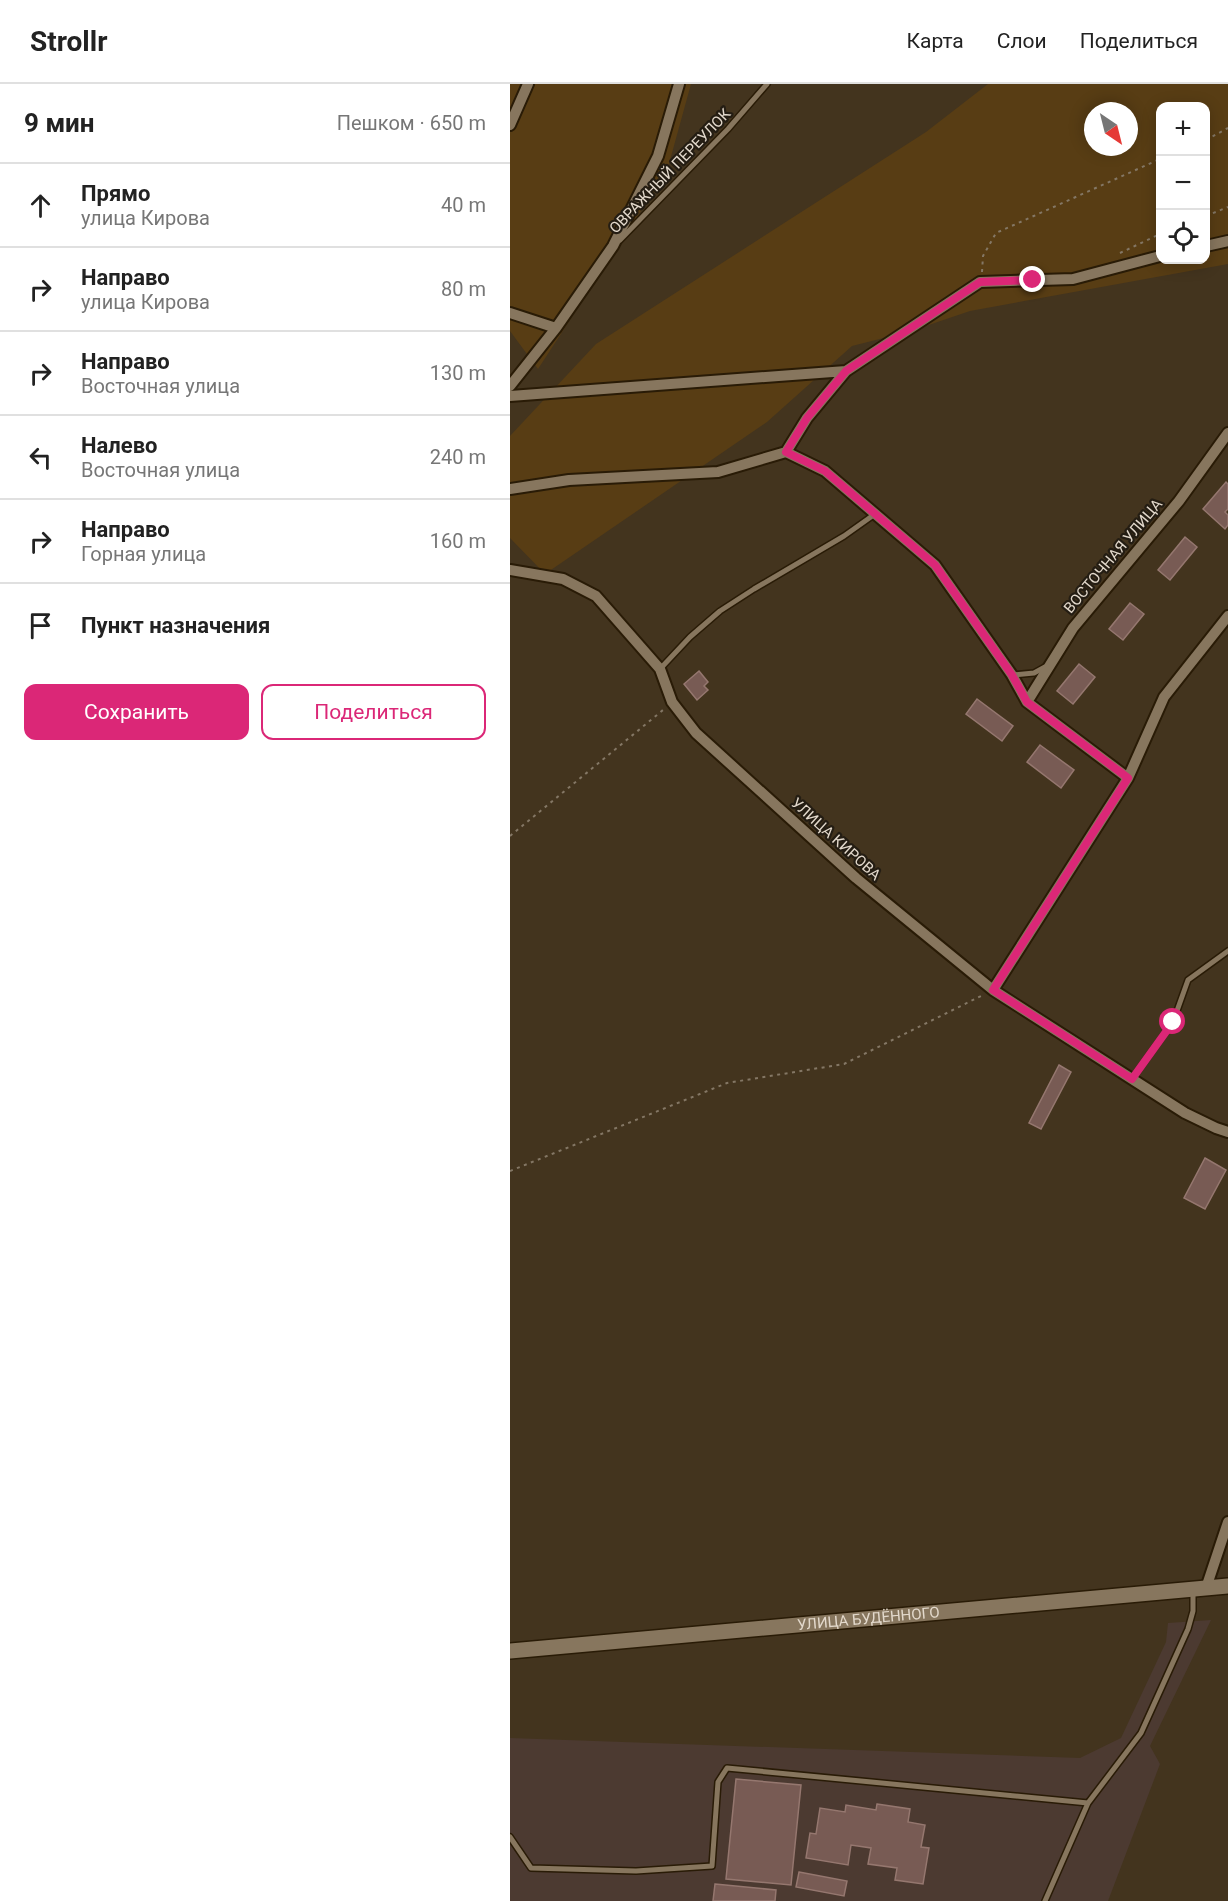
<!DOCTYPE html>
<html lang="ru">
<head>
<meta charset="utf-8">
<style>
  body { margin:0; font-family:Roboto,sans-serif; background:#f2f2f2; color:#222 }
  .controls { position:absolute; right:18px; top:18px; display:grid; overflow:hidden; border-radius:12px; box-shadow:0 3px 15px #0003 }
  .controls button { width:54px; height:54px; display:grid; place-items:center; padding:0; border:0; border-bottom:2px solid #e0e0e0; background:#fff; color:#222; font:30px sans-serif }
  .compass { position:absolute; left:574px; top:18px; width:54px; height:54px; border-radius:50%; background:#fff; box-shadow:0 3px 15px #0003; rotate:145deg }
  .stop { position:absolute; width:18px; height:18px; margin:-14px; border:4px solid #db2777; border-radius:50%; background:#fff }
  .stop.end { background:#db2777; border-color:#fff; box-shadow:0 2px 6px #0008 }
  .list { margin:0; padding:0; list-style:none }
  h2 { display:flex; justify-content:space-between; align-items:center; height:78px; margin:0; padding:0 24px; font-size:26px }
  h2 small { font-size:20px; font-weight:400; color:#767676 }
  .list li { display:grid; grid-template-columns:39px 1fr auto; gap:18px; align-items:center; box-sizing:border-box; height:84px; padding:0 24px; border-top:2px solid #e0e0e0 }
  .list b { display:block; font-size:22px; white-space:nowrap }
  .list p { margin:0; font-size:20px; white-space:nowrap; color:#767676 }
  .list em { font-size:20px; font-style:normal; color:#767676 }
  .actions { display:flex; gap:12px; padding:18px 24px }
  .actions a { flex:1; padding:14px 0; border:2px solid #db2777; border-radius:12px; text-align:center; font-size:21px; color:#db2777 }
  .actions .main { background:#db2777; color:#fff }
  .icon { flex:none; width:33px; height:33px; fill:none; stroke:currentColor; stroke-width:2; stroke-linecap:round; stroke-linejoin:round }
  .map { position:relative; flex:none; width:718px; height:1817px; overflow:hidden }
  header { display:flex; align-items:center; gap:36px; box-sizing:border-box; height:84px; padding:0 30px; background:#fff; border-bottom:2px solid #e0e0e0 }
  header strong { font-size:28px }
  nav { display:flex; gap:33px; margin-inline-start:auto; font-size:21px }
  main { display:flex }
  aside { flex:1; background:#fff }
  .map>svg:first-child { display:block }
</style>
</head>
<body>
<header>
<strong>Strollr</strong>
<nav><a>Карта</a><a>Слои</a><a>Поделиться</a></nav>
</header>
<main>
<aside>
<h2>9 мин<small>Пешком · 650 m</small></h2>
<ul class="list">
<li><svg class="icon" aria-label="ahead" viewBox="0 0 24 24"><path d="M12 20V5M6 11l6-6 6 6"/></svg><div><b>Прямо</b><p>улица Кирова</p></div><em>40 m</em></li>
<li><svg class="icon" aria-label="right" viewBox="0 0 24 24"><path d="M7 20v-9h11M14 6l5 5-5 5"/></svg><div><b>Направо</b><p>улица Кирова</p></div><em>80 m</em></li>
<li><svg class="icon" aria-label="right" viewBox="0 0 24 24"><path d="M7 20v-9h11M14 6l5 5-5 5"/></svg><div><b>Направо</b><p>Восточная улица</p></div><em>130 m</em></li>
<li><svg class="icon" aria-label="left" viewBox="0 0 24 24"><path d="M17 20v-9H6M10 6l-5 5 5 5"/></svg><div><b>Налево</b><p>Восточная улица</p></div><em>240 m</em></li>
<li><svg class="icon" aria-label="right" viewBox="0 0 24 24"><path d="M7 20v-9h11M14 6l5 5-5 5"/></svg><div><b>Направо</b><p>Горная улица</p></div><em>160 m</em></li>
<li><svg class="icon" aria-label="arrive" viewBox="0 0 24 24"><path d="M6 21V4h12l-3 4 3 4H6"/></svg><div><b>Пункт назначения</b></div></li>
</ul>
<div class="actions"><a class="main">Сохранить</a><a>Поделиться</a></div>
</aside>
<div class="map">
<svg width="718" height="1817" viewBox="0 0 718 1817">
  <rect width="100%" height="100%" fill="#43341e"/>
  <!-- industrial -->
  <path fill="#4c3a31" d="M701 1536 640 1662 650 1680 598 1817H0V1654L570 1674 611 1654 656 1558 658 1539Z"/>
  <!-- green -->
  <path fill="#583d14" fill-rule="evenodd" d="M0 0H181L157 87 28 285 0 247Z
    M478 0H718V180L460 227 401 247 342 262 257 338 35 490 0 454V352L86 260 416 48ZM650 22H696V176H650ZM583 27H619V63H583Z"/>
  <!-- building -->
  <path fill="#785b54" stroke="#95776f" stroke-width="1.5" d="M716 398 718 400V425L715 428 718 431V441L715 445 693 425Z
    M675 453 687 463 660 496 648 486Z
    M620 519 634 530 613 556 599 545Z
    M569 580 585 593 563 620 547 607Z
    M189 587 198 598 194 602 198 606 187 616 174 600Z
    M467 615 503 642 492 657 456 630Z
    M530 661 564 686 551 704 517 678Z
    M549 981 561 988 531 1045 519 1039Z
    M695 1074 716 1086 695 1125 674 1114Z
    M226 1695 291 1701 281 1801 216 1795Z
    M367 1720 400 1725 398 1738 415 1741 411 1763 419 1764 413 1800 385 1796 387 1784 358 1780 361 1764 341 1761 338 1781 296 1774 300 1749 306 1750 310 1724 335 1728 336 1721 366 1726Z
    M289 1788 337 1797 334 1812 286 1803Z
    M205 1800 266 1806 265 1817H203Z"/>
  <g fill="none" stroke-linecap="round" stroke-linejoin="round">
    <defs>
      <path id="service" d="M110 156 218 45 257 0
        M150 585 180 553 210 527 244 505 334 452 365 430
        M502 591 524 589 535 583
        M622 995 663 938 678 896 718 867
        M0 1753 21 1784 126 1787 202 1782 208 1698 217 1684 578 1719
        M535 1817 578 1719 631 1649 678 1545 683 1527V1507"/>
      <path id="minor" d="M0 41 18 0
        M696 162 718 157
        M0 229 46 244
        M0 302 46 244 103 162 148 72 169 0
        M0 312 336 287
        M276 368 315 387 425 481 502 591 517 618 618 694
        M276 368 297 334 336 287 470 198 563 195 650 172
        M0 405 59 396 208 388 276 368
        M0 486 53 495 86 512 150 585 162 618 186 649 346 794 483 906 675 1029 706 1044 718 1048
        M517 618 563 544 669 417 718 349
        M483 906 618 694 654 613 718 532
        M696 1504 718 1438"/>
      <g id="secondary">
        <path id="s1" d="M0 1567 718 1502"/>
      </g>
    </defs>
    <!-- service casing -->
    <use href="#service" stroke="#291b06" stroke-width="8"/>
    <!-- minor casing -->
    <use href="#minor" stroke="#291b06" stroke-width="14"/>
    <!-- secondary casing -->
    <use href="#secondary" stroke="#291b06" stroke-width="18"/>
    <!-- path -->
    <path stroke="#847765" stroke-width="2" stroke-dasharray="3 4.5" stroke-linecap="butt" d="M696 56 718 44
      M696 132 718 123
      M610 169 650 150
      M472 188 473 172 486 149 650 75
      M0 752 153 626
      M0 1087 217 999 334 980 473 911"/>
    <!-- service -->
    <use href="#service" stroke="#87765e" stroke-width="5"/>
    <!-- minor -->
    <use href="#minor" stroke="#87765e" stroke-width="10"/>
    <!-- secondary -->
    <use href="#secondary" stroke="#87765e" stroke-width="15"/>
  </g>
  <g fill="none" stroke-linecap="round" stroke-linejoin="round">
    <!-- route -->
    <path stroke="#db2777" stroke-width="8" d="M523 196 470 198 336 287 297 334 276 368 315 387 425 481 502 591 517 618 618 694 483 906 622 995 663 938"/>
  </g>
  <g text-anchor="middle" stroke-width="4.5" stroke-linejoin="round" paint-order="stroke">
    <!-- street labels -->
    <g font-size="15" fill="#e3d9cc" stroke="#241d13">
      <text transform="translate(160 87) rotate(-46)" y="5">ОВРАЖНЫЙ ПЕРЕУЛОК</text>
      <text transform="translate(603 472) rotate(-50)" y="5">ВОСТОЧНАЯ УЛИЦА</text>
      <text transform="translate(326 755) rotate(42)" y="5">УЛИЦА КИРОВА</text>
      <text dy="5" stroke="none"><textPath href="#s1" startOffset="360">УЛИЦА БУДЁННОГО</textPath></text>
    </g>
  </g>
</svg>
<div class="controls">
<button>+</button>
<button>−</button>
<button><svg class="icon" aria-label="locate" viewBox="0 0 24 24"><circle cx="12" cy="12" r="6"/><path d="M12 2v4M12 18v4M2 12h4M18 12h4"/></svg></button>
</div>
<svg class="compass" viewBox="-18 -18 36 36"><path d="M0-13l5 13h-10z" fill="#e53935"/><path d="M0 13l5-13h-10z" fill="#767676"/></svg>
<div class="stop" style="left:663px;top:938px"></div>
<div class="stop end" style="left:523px;top:196px"></div>
</div>
</main>
</body>
</html>
